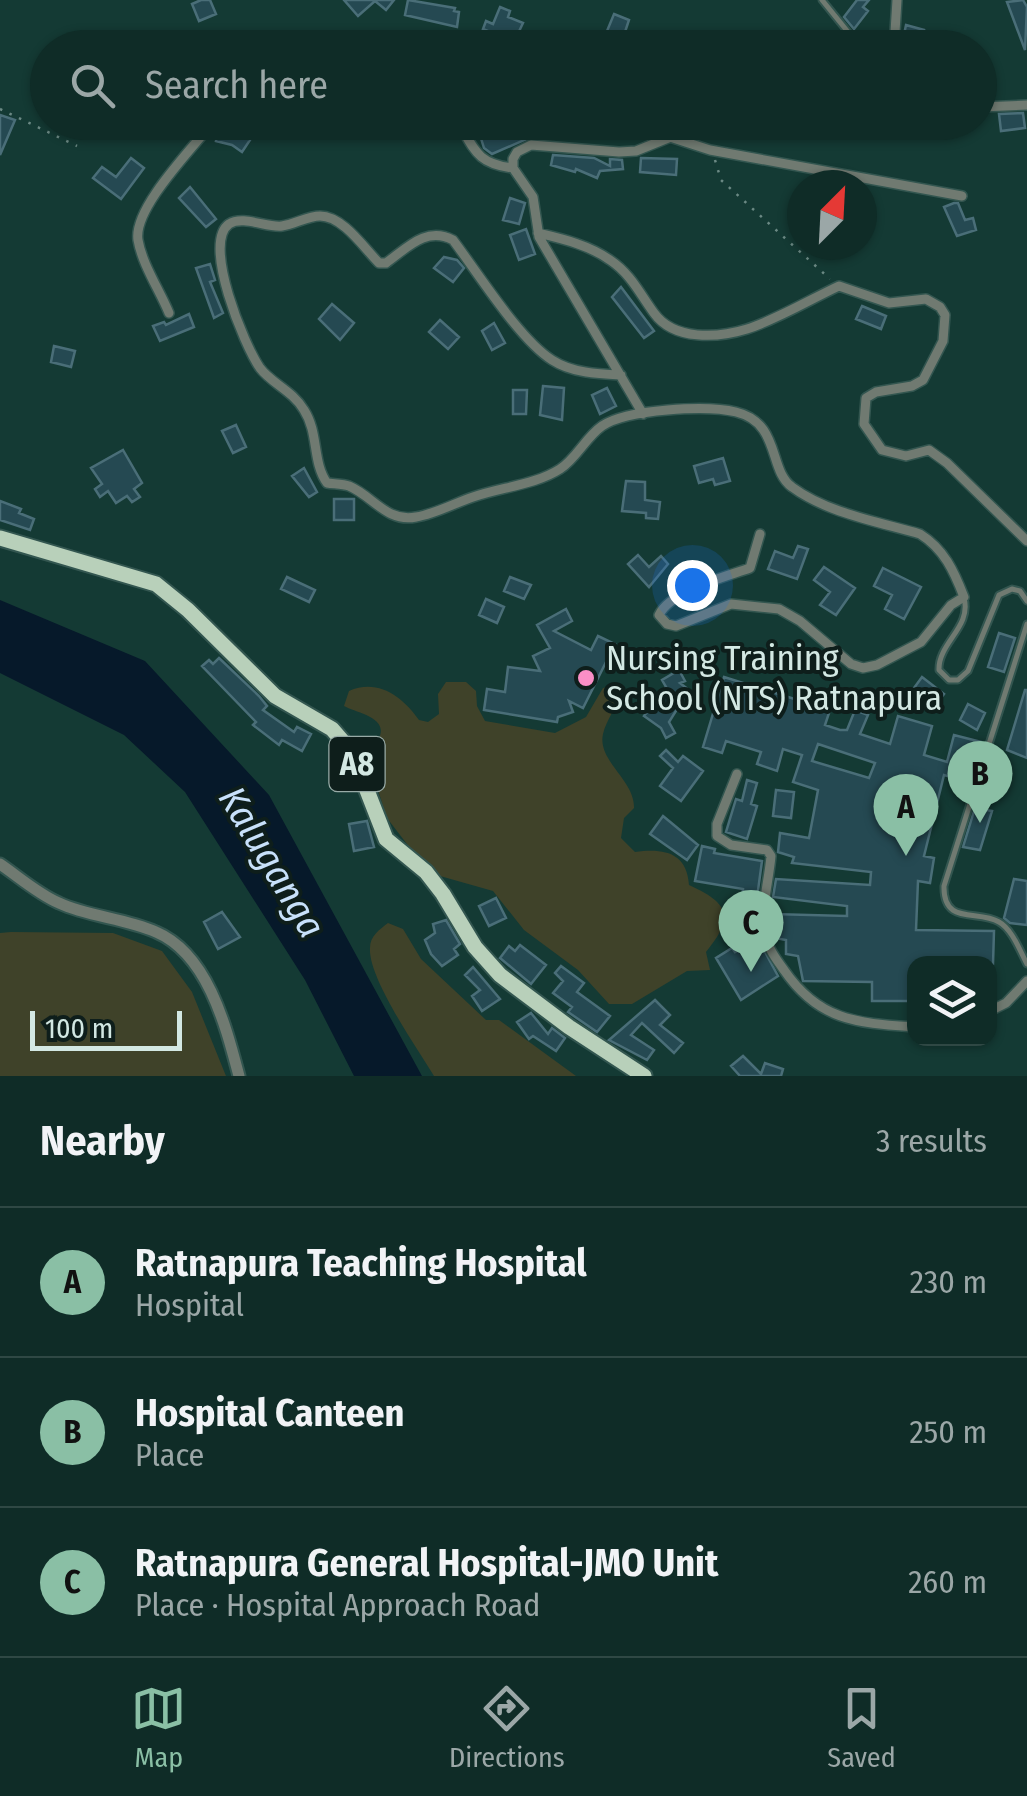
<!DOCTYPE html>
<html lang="en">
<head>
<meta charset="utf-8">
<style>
  body { margin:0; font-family:"Fira Sans Condensed",sans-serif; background:#18342f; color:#f1f3f6 }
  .controls { position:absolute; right:30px; bottom:30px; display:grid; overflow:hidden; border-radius:20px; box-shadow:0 2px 8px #0004 }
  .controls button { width:90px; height:90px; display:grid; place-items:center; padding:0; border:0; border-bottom:2px solid #2f4844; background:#0f2c27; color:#f1f3f6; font:50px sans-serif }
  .compass { position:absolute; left:787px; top:170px; width:90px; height:90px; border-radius:50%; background:#0f2c27; box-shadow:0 2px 8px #0004; rotate:24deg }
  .scale { position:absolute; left:30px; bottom:25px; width:152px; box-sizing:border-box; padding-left:10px; border:5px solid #d3e8e3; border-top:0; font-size:28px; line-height:35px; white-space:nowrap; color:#d3e8e3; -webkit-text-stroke:8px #0e1e1b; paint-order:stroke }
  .you { position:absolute; left:692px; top:585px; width:35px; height:35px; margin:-25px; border:8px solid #fff; border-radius:50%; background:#1a73e8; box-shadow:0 0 0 15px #1a73e833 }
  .badge { display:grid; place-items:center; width:65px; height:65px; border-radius:50%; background:#8abfa5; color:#111; font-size:32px; font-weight:700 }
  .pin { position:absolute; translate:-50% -82px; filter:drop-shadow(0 2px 5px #0008) }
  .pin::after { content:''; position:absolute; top:52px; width:35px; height:30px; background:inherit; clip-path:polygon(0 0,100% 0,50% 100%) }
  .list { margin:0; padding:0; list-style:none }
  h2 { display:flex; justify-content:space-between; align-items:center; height:130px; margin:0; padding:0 40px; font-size:42px }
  h2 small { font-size:32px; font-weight:400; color:#9ba7a7 }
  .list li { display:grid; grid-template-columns:65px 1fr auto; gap:30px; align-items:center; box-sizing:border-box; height:150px; padding:0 40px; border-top:2px solid #2f4844 }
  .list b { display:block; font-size:38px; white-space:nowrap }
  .list p { margin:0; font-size:32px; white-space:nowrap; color:#9ba7a7 }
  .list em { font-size:32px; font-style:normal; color:#9ba7a7 }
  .icon { flex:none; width:55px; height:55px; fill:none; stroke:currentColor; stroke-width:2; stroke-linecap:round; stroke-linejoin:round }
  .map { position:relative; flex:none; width:1027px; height:1076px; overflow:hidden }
  .search { position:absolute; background:#0f2c27; box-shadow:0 2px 8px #0004; left:30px; right:30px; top:30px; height:110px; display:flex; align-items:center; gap:25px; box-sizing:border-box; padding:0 35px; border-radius:55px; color:#9ba7a7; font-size:38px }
  .sheet { height:580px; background:#0f2c27 }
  nav { display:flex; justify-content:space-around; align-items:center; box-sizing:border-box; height:140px; border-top:2px solid #2f4844; background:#0f2c27; font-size:28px; color:#9ba7a7 }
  nav a { display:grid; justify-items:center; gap:5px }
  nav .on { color:#8abfa5 }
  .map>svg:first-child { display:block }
</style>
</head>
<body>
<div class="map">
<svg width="1027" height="1076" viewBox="0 0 1027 1076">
  <rect width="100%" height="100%" fill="#143a34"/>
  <!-- green -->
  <path fill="#3f4229" d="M446 682H466L476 691 477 706 485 721 555 733 586 717 603 688 614 685 621 696C616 707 606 721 603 734 597 761 635 780 634 808L624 818 621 838 635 852C663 848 687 852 689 885 729 903 735 917 706 952L710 970 687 971 632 1004H609L578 970 524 930 493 891 440 876 413 852 387 818 375 781 363 759C367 749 375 747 379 738 389 717 356 713 344 706L349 691C378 678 403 697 419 720L428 722 439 714 438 694Z
    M388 923 403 929 421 959 486 1020H499L576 1076H434C417 1048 368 978 370 948 370 936 379 930 388 923Z
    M11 932 113 933 162 951 192 992 226 1076H0V933Z"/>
  <!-- water -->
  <path fill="#06192a" d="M0 600 145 661 269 795 422 1076H354L305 980 185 792 124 735 0 673Z"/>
  <!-- building -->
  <path fill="#254952" stroke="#4a6e78" stroke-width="2.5" fill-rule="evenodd" d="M201 0H210L216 14 199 21 192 4Z
    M344 0H394L386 10 375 1 358 16Z
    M408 0 455 8 454 11 459 12 457 27 405 15Z
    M857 0H869L863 7 868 11 854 29 844 17Z
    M1023 0 1027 7 1025 50 1007 2Z
    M500 7 510 11 508 17 523 23 514 42 483 29 486 21 493 24Z
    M614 14 629 20 623 38 607 31Z
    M906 25 924 30 920 48 902 44Z
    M1023 113 1025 128 1001 131 999 114Z
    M0 115 15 120 0 155Z
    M221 122H254L243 134 250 140 242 152 232 145 216 141Z
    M476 122H499L506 137 531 125 536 135 492 154 484 148Z
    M553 155 594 158 610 166V159L622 160 623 169 600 171 597 178 576 169 575 172 551 165Z
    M131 158 144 168 121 199 93 178 102 167 116 177Z
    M641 158 677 159 676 175 640 172Z
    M190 187 216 219 206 227 179 198Z
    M510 198 525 203 519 224 503 220Z
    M954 203H958L965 220 973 218 976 230 957 236 944 207Z
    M526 229 535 254 519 260 510 235Z
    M444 257 457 260 464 268 453 282 434 268Z
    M210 264 215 280 210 282 223 313 214 318 196 268Z
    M621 287 654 331 644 338 612 297Z
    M332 304 354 323 340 340 319 319Z
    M862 306 886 316 881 329 856 319Z
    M189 314 194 327 160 341 153 326 164 322 166 325Z
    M440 320 459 337 448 349 429 332Z
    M494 323 505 343 492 350 482 331Z
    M54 346 75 351 71 367 51 362Z
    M543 386 564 388 562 420 540 415Z
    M607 388 616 406 600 414 592 395Z
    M513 390H527L526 414H513Z
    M236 425 246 447 233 453 222 431Z
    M123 450 142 483 134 489 140 497 132 502 127 496 116 503 108 491 100 497 95 489 102 484 91 468Z
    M723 458 730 481 715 485 713 479 699 483 694 466Z
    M304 468 317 492 309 497 292 476Z
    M626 481 645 482V500L660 502 658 519 646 518V513L622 511Z
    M334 499H354V520H334Z
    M0 501 21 509 19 513 34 519 30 530 0 520Z
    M798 546 808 549 797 579 768 569 775 551 793 558Z
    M638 555 649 567 661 556 668 564 649 587 628 564Z
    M824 567 855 588 836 615 820 605 830 592 814 580Z
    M883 568 921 587 904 619 885 609 892 595 874 586Z
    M287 577 315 590 309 602 281 589Z
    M510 577 531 585 524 599 504 591Z
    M486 599 504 607 497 623 479 615Z
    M566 609 572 621 554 631 591 650 598 636 615 644 583 708 569 701 573 712 558 717 557 722 484 710 487 689 505 692 508 667 540 671 533 656 550 648 537 625Z
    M999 633 1015 638 1004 672 988 667Z
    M219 658 259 696 267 706 263 710 294 732 297 727 311 734 302 751 282 740 279 745 253 725 256 722 202 666 209 660 213 664Z
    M679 670 685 681 680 683 689 690 669 722 675 733 666 738 661 728 644 716 666 687 662 680Z
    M724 677 830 710 825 725 840 730H847L855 710 868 715 860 734 890 744 898 716 932 726 924 755 947 762 954 735 981 742 970 782 944 775 924 856 934 858 930 883 918 881 916 930 994 931 993 964H914V1001H872V982L803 981 798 956 786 954V940L775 938 772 914 847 916V906L773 897 776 879 870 885 871 872 792 863 794 857 778 852 780 833 809 838 818 790 793 782 802 755 783 749 777 771 757 764 761 752 726 741 722 753 703 747ZM818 744 875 763 869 778 812 761Z
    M922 677 944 694 936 705 914 688Z
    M1025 690H1027V758L1007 750Z
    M968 704 985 713 977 730 960 720Z
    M666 750 678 762 683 756 703 771 681 801 660 786 673 768 660 756Z
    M747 780 757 783 751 804 757 806 747 839 726 832 736 799 742 801Z
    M776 790 794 792 791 818 773 816Z
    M975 808 992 811 980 850 963 847Z
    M663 816 698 845 687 860 650 834Z
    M367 821 374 847 354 851 349 824Z
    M702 846 715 849 714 853 762 861 756 905 757 935 738 934 743 889 695 881Z
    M1014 879 1027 881V925L1010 923 1004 918Z
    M496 898 506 918 489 926 479 906Z
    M222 912 240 937 218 949 204 922Z
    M446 920 460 944 454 949 458 955 442 966 431 954 425 940 435 933 433 924Z
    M758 939 778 976 741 1000 716 958 732 948 735 952Z
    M520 945 546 965 531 984 500 958 509 946 515 951Z
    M561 966 584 983 577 992 610 1016 597 1032 568 1012 572 1007 553 993 563 981 555 973Z
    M473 967 500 999 482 1011 472 996 480 990 465 975Z
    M655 1000 670 1015 660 1025 683 1043 674 1053 642 1023 631 1035 654 1050 647 1060 609 1040Z
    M531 1013 548 1034 552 1028 565 1038 556 1051 533 1036 529 1039 517 1022Z
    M743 1056 761 1074 765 1063 783 1069 781 1076H740L731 1066Z"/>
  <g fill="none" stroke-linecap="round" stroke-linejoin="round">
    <defs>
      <path id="service" d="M822 0 861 48
        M964 598C972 627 938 643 939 670L949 680H958L968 671 999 595 1012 589 1020 591 1027 601
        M1027 624 944 886C943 926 978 909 999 922 1012 929 1020 951 1027 964"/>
      <path id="minor" d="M894 48 897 0
        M980 107 1027 105
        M458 122C475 151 478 164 513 168
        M733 122H742
        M673 138 710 150 962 196
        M538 233C563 239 589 245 610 260 631 274 640 294 654 313 674 341 718 338 747 329 778 319 809 300 839 286L889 303 926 299 940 307 945 315 943 341 923 380 912 386 876 392 866 398 864 424 882 450 906 456 929 450 947 463 1027 541
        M169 313C160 291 142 264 138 240 133 208 193 148 213 122
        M621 375C598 374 572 373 552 360 519 339 478 273 453 240 426 226 407 248 386 263H379C364 248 343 216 320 216 308 216 295 224 282 226 267 228 243 215 229 224 202 243 244 345 260 368 271 383 293 391 304 410 319 433 312 462 327 483 334 484 343 484 349 486 373 496 387 523 416 517 435 514 455 503 473 497 501 487 535 485 560 469 576 459 586 437 602 426 627 409 707 405 736 412 781 423 768 470 792 487 827 513 879 522 920 534 944 549 954 571 964 597L951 605 921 642 877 665 863 668 851 664 800 621 779 609 731 604 676 626 667 624 659 615C670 591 725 577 750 568L760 534
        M643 414 539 237 533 197 513 168V159L517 152 531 145 619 152 636 151 708 122
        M737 774 717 824V836L731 845 767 850 771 856C769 880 760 911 765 935 768 948 776 959 784 970 819 1021 857 1023 914 1027
        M990 1011 1006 1003 1027 981"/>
      <path id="tertiary" d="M0 864C19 877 38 894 59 903 89 917 125 918 156 932 208 954 226 1027 239 1076"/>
      <path id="trunk" d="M0 538 156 584 188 610 275 696 332 729 352 752 386 839 426 872 443 894 475 947 500 975 569 1027 644 1076"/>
    </defs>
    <!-- service casing -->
    <use href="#service" stroke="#335650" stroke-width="9"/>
    <!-- minor casing -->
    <use href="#minor" stroke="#335650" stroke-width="12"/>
    <!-- tertiary casing -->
    <use href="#tertiary" stroke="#335650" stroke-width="15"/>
    <!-- trunk casing -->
    <use href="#trunk" stroke="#335650" stroke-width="19"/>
    <!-- path -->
    <path stroke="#6b8984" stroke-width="2.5" stroke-dasharray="2.5 8" stroke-linecap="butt" d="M0 109 77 146
      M715 160 721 180 830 279"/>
    <!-- service -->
    <use href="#service" stroke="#707a71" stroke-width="5"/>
    <!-- minor -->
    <use href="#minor" stroke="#707a71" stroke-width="9"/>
    <!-- tertiary -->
    <use href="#tertiary" stroke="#707a71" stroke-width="11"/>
    <!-- trunk -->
    <use href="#trunk" stroke="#b8d0ba" stroke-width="15"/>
  </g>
  <!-- markers -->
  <circle fill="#fa8fc6" stroke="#0e1e1b" stroke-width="4" cx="586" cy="678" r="10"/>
  <g text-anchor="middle" stroke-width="8" stroke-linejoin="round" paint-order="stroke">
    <!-- shield labels -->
    <rect fill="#0e1e1b" stroke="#98aba7" stroke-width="2.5" x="329.5" y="737" width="55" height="54" rx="8"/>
    <g font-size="32" font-weight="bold" fill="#d3e8e3">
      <text x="357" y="775">A8</text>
    </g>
    <!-- poi labels -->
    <g font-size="35" fill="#d3e8e3" stroke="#0e1e1b" text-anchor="start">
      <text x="606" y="670">Nursing Training<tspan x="606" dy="40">School (NTS) Ratnapura</tspan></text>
    </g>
    <!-- water labels -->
    <g font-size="38" font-style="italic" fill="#c8e1fa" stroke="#0e1e1b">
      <text transform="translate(272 862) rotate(59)" y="13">Kaluganga</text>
    </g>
  </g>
</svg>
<div class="controls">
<button><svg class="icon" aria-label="layers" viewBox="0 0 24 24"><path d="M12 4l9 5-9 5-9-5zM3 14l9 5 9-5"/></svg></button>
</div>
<svg class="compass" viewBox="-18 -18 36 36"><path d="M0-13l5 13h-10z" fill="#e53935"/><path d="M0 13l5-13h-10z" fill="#9ba7a7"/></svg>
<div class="scale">100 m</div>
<div class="you"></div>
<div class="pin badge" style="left:906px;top:856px">A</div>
<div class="pin badge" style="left:980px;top:823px">B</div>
<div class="pin badge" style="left:751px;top:972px">C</div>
<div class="search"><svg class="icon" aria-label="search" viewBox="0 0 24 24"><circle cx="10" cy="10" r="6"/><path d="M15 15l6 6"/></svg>Search here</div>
</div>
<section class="sheet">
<h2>Nearby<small>3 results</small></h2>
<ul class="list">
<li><span class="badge">A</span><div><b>Ratnapura Teaching Hospital</b><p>Hospital</p></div><em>230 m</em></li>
<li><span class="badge">B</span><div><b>Hospital Canteen</b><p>Place</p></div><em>250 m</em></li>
<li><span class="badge">C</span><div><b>Ratnapura General Hospital-JMO Unit</b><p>Place · Hospital Approach Road</p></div><em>260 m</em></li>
</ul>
</section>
<nav>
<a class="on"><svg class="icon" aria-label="map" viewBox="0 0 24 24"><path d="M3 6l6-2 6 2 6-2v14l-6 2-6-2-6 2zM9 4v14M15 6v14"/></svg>Map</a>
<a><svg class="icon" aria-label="directions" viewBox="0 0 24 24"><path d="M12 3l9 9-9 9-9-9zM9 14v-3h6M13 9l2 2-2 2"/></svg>Directions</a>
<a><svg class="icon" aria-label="saved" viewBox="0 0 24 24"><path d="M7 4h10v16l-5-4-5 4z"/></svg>Saved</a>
</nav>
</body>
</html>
